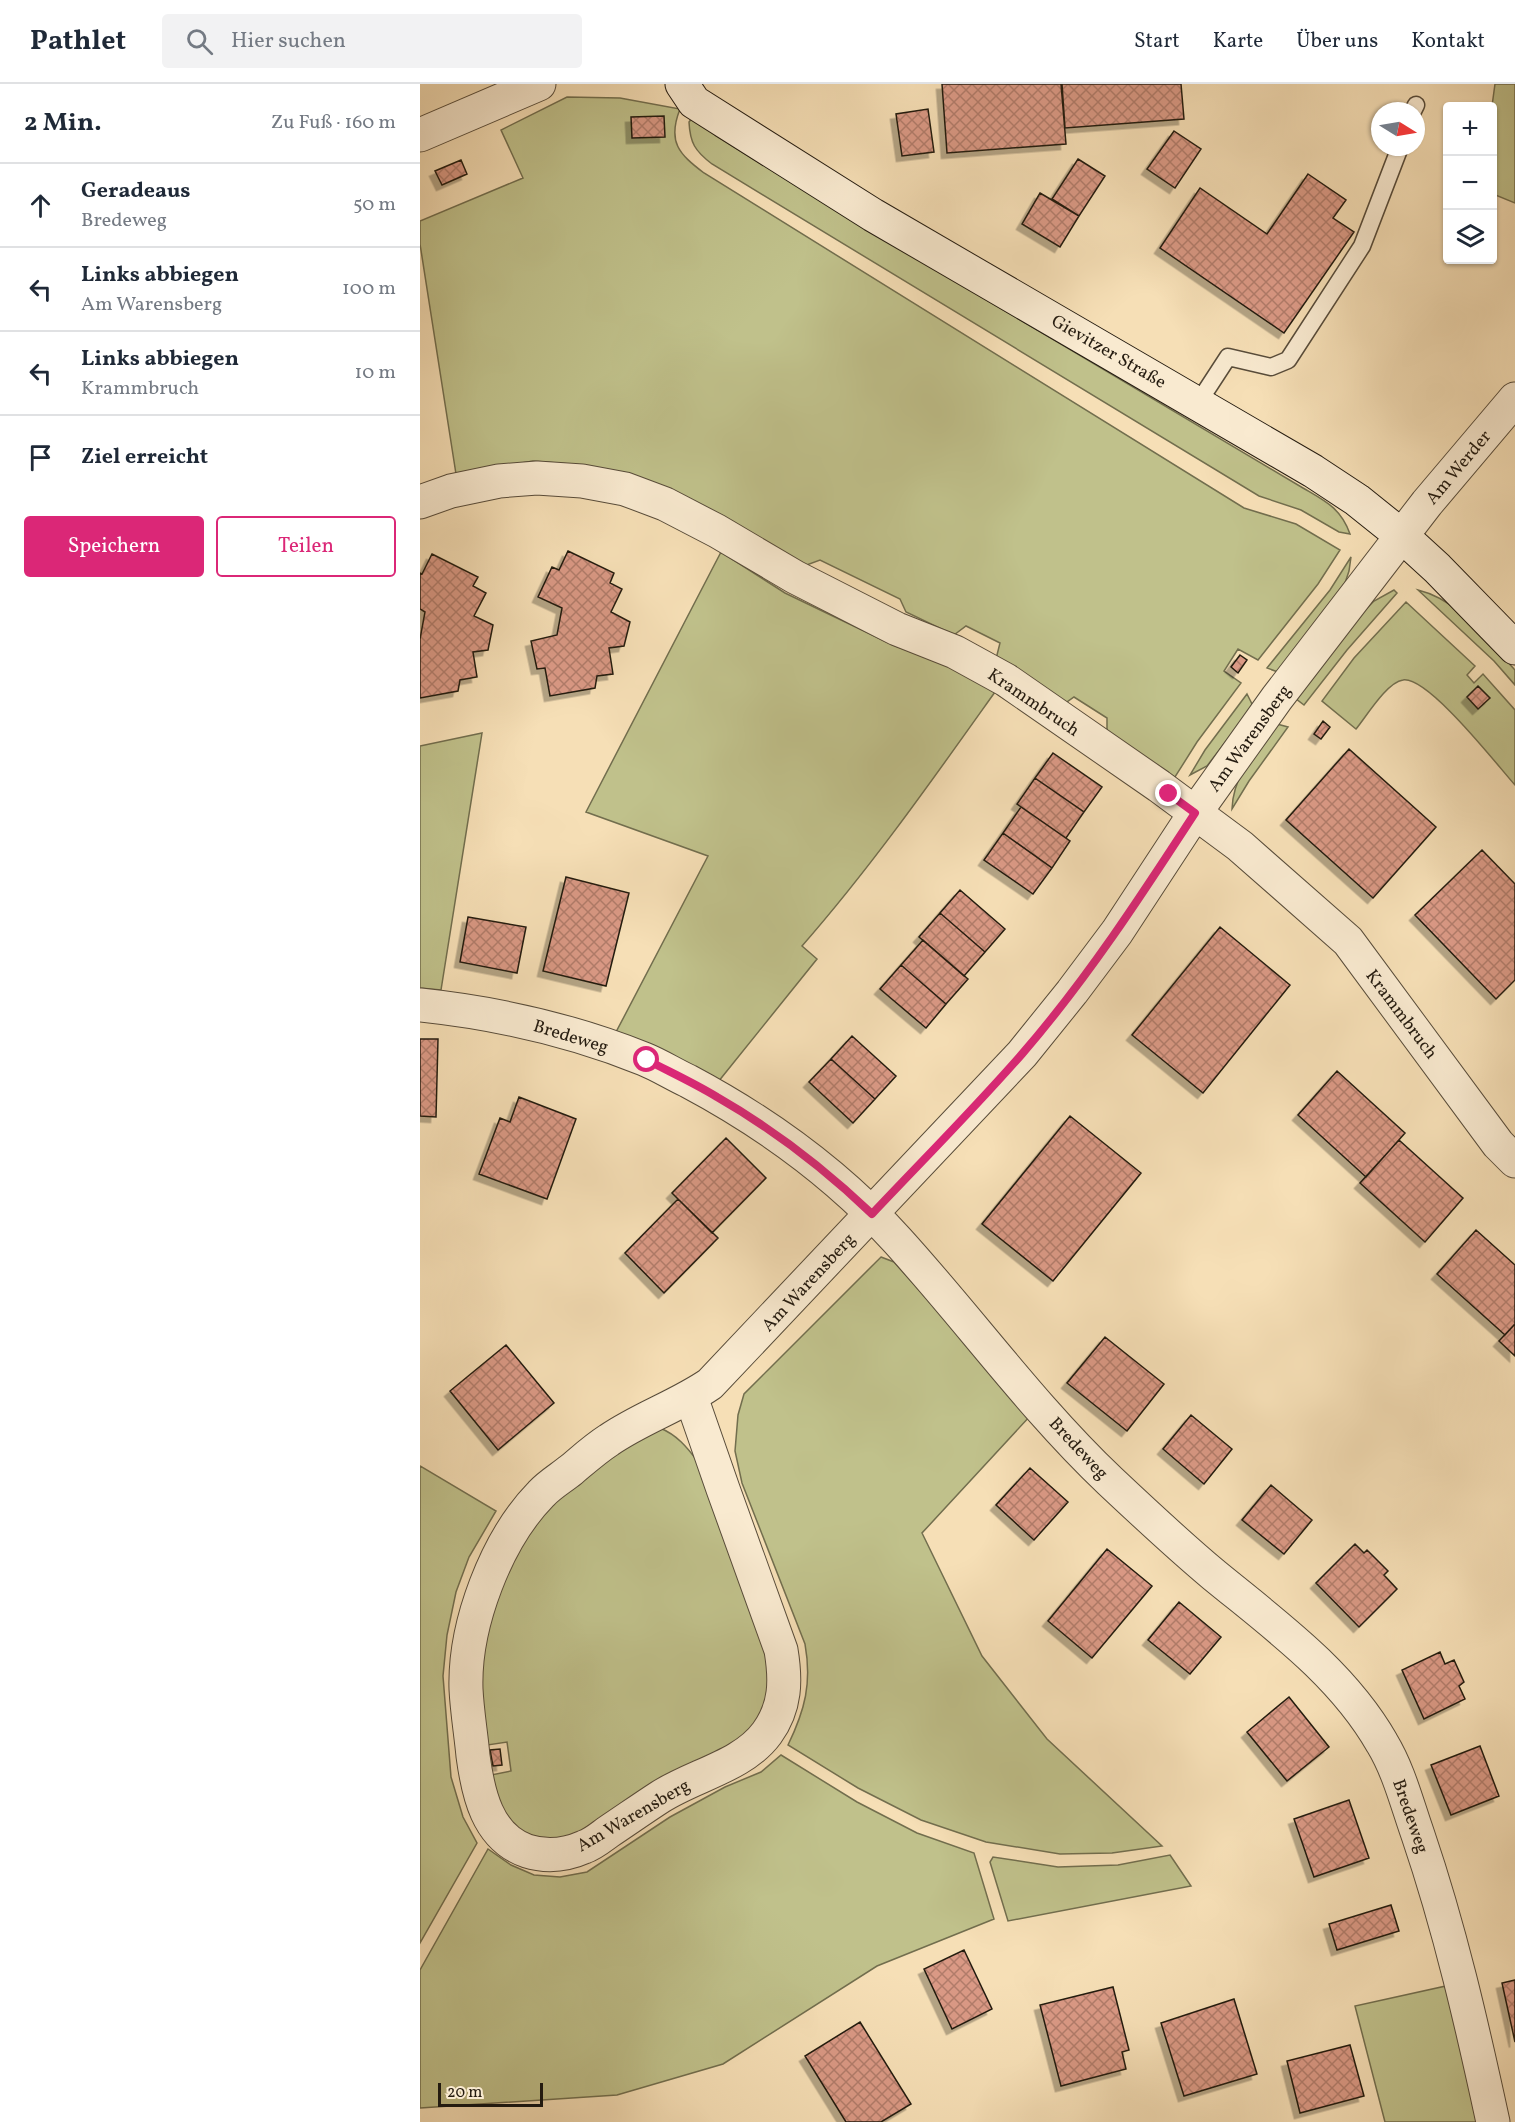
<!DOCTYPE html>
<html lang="de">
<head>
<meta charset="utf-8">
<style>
  body { margin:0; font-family:Vollkorn,serif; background:#f2f2f3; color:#1f2937 }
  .controls { position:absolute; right:18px; top:18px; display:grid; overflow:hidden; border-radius:6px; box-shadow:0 2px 4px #0004 }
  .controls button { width:54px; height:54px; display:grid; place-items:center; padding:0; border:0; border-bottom:2px solid #e0e1e3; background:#fff; color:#1f2937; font:30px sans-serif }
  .compass { position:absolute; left:951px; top:18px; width:54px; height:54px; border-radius:50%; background:#fff; box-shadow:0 2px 4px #0004; rotate:101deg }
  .scale { position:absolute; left:18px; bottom:15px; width:105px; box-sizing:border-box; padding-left:6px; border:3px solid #241b10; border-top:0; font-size:16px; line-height:21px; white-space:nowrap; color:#241b10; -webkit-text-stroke:4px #f9ead0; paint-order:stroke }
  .stop { position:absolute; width:18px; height:18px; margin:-14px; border:4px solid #db2777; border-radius:50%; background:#fff }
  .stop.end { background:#db2777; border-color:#fff; box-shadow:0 2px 6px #0008 }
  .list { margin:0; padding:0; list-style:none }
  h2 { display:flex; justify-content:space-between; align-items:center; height:78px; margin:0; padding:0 24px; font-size:26px }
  h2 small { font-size:20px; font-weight:400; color:#747a83 }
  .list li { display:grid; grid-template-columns:39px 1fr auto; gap:18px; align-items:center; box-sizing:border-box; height:84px; padding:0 24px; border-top:2px solid #e0e1e3 }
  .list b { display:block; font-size:22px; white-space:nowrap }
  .list p { margin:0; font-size:20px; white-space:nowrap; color:#747a83 }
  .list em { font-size:20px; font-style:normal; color:#747a83 }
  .actions { display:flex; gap:12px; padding:18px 24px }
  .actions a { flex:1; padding:14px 0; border:2px solid #db2777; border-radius:6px; text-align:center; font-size:21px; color:#db2777 }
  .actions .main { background:#db2777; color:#fff }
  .icon { flex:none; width:33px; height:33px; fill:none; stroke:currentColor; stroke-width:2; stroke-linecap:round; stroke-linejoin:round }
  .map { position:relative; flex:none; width:1095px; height:2038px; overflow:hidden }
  header { display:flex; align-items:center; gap:36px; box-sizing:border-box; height:84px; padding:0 30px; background:#fff; border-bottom:2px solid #e0e1e3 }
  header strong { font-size:28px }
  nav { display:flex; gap:33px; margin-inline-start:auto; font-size:21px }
  .search { width:420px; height:54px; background:#f2f2f3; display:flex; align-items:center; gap:15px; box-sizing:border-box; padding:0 21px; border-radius:6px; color:#747a83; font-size:22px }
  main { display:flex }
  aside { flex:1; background:#fff }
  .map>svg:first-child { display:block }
</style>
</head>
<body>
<header>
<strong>Pathlet</strong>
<div class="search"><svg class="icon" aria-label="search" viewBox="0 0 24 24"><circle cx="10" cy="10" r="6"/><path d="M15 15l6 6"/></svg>Hier suchen</div>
<nav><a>Start</a><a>Karte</a><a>Über uns</a><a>Kontakt</a></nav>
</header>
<main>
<aside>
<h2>2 Min.<small>Zu Fuß · 160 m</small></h2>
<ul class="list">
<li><svg class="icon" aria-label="ahead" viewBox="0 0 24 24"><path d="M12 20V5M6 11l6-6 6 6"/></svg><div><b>Geradeaus</b><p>Bredeweg</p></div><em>50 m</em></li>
<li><svg class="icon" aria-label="left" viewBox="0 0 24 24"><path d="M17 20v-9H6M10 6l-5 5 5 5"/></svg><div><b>Links abbiegen</b><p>Am Warensberg</p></div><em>100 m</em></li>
<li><svg class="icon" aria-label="left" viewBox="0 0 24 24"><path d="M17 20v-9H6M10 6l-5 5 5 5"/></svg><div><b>Links abbiegen</b><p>Krammbruch</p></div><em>10 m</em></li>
<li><svg class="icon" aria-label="arrive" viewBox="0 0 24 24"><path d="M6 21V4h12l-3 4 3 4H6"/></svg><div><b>Ziel erreicht</b></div></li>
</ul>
<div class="actions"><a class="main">Speichern</a><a>Teilen</a></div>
</aside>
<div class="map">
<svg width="1095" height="2038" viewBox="0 0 1095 2038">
  <defs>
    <pattern id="building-cross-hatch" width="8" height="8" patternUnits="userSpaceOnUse" patternTransform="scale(1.5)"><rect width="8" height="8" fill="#da9985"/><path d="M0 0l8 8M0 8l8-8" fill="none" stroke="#b17c6b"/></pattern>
    <filter id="shadow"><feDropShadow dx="-5.5" dy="5.5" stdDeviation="0" flood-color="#0004"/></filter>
  </defs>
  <rect width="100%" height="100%" fill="#f6dfb6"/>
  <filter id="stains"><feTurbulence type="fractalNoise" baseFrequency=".00333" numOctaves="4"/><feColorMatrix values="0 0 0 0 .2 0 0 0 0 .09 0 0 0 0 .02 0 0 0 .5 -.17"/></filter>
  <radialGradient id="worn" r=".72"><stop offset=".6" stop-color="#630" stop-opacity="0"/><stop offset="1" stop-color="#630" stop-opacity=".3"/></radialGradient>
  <!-- green -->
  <path fill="#c0c18b" stroke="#726e4e" stroke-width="1.5" d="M1075 0H1095V119L1073 110 1072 22Z
    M147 13 200 14 260 25C247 58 259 70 284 89L824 424 876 440 920 466 898 500 838 576 818 565 804 587 821 599 777 658 755 693 744 690 687 650V634L654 613 644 620 576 575 580 559 546 542 534 551 486 528 480 515 400 476 384 482 161 381 113 377 36 390 0 160V137L103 94 81 46Z
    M273 33 296 52 444 143 883 404C905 417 921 424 930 450L919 448 881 426 839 412 292 80C275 67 270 59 269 38Z
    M301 468 365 509 473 561 528 582 575 608C513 695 452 782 382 862L397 875 298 998 195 950 288 772 166 728Z
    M931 473 929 487 925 499 858 588 847 584 910 506Z
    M974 506 977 509 927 566 884 621 875 614 942 529 954 517Z
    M998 506C1040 516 1067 556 1095 586V601L1074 577Z
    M986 518 1055 582 1047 591 1054 599 1063 590 1095 626V701C1077 681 1008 592 983 596 967 598 946 633 936 645L902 617 934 574Z
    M827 610 833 622 787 682 770 691 785 666Z
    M857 640 868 643 829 697 812 725C813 690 837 666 857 640Z
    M62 649 21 906 0 904V662Z
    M461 1173 474 1178 611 1331 502 1449 562 1572 627 1655 742 1762 692 1769 640 1770 566 1758 501 1736 438 1704 368 1661C385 1626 392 1599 385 1560L322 1399 315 1367 318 1331 324 1310Z
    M240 1344C257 1351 267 1363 278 1378L356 1589 332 1653 145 1761 93 1750 66 1692 91 1687 87 1658 61 1662V1551L102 1448 193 1364Z
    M0 1382 76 1427 49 1473 36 1508 27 1551 23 1592 31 1693 43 1733 57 1759 0 1859Z
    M361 1671 437 1718 497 1749 554 1769 574 1835 457 1882 303 1980 197 2011 0 2024V1886L68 1765 91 1781 114 1791 140 1793 167 1788 250 1733 305 1703 341 1688Z
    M750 1771 771 1802 588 1837 570 1778 573 1773 638 1783 698 1781Z
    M1026 1902 1060 2038H965L935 1922Z"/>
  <!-- building -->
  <path fill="url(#building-cross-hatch)" stroke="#241b10" stroke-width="1.5" filter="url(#shadow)" d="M522 0H641L646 60 527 69Z
    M642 0H761L764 35 645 44Z
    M508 25 514 68 482 72 476 30Z
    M244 32 245 53 212 54 211 33Z
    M754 47 781 65 755 104 727 85Z
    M658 75 685 92 659 132 632 115Z
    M41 76 47 90 22 101 15 87Z
    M888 90 926 116 913 134 934 148 864 249 740 164 780 104 847 150Z
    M620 109 659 132 640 163 602 140Z
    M148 467 194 489 190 499 202 505 191 528 210 538 204 562 189 564 193 590 177 592 175 604 130 612 125 584 117 585 111 557 137 551 142 524 118 513 132 483 139 486Z
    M12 470 58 493 53 502 66 509 54 532 73 541 68 566 53 568 57 593 40 596 38 607 0 614V555L5 528 0 525V489L2 490Z
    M820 571 827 576 818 589 811 583Z
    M1058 602 1070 614 1058 625 1047 613Z
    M903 637 910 643 901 655 894 650Z
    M929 665 1016 743 953 814 866 736Z
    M633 669 682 703 664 728 615 694Z
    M615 694 664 728 646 754 597 720Z
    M601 723 650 757 632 784 583 749Z
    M583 749 632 784 613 810 564 776Z
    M1062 766 1095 800V896L1076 915 995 831Z
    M146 793 209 809 186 902 123 887Z
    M540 806 585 845 565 868 520 829Z
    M520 829 565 868 544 892 499 853Z
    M48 833 106 843 97 889 40 878Z
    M800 843 870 901 783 1009 712 951Z
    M503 856 548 895 526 920 481 881Z
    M481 881 526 920 506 944 460 905Z
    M432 952 476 992 455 1015 411 975Z
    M0 955H18L16 1033 0 1032Z
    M411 975 455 1015 433 1039 389 998Z
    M917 987 985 1049 946 1093 878 1031Z
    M99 1013 156 1035 127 1115 59 1090 80 1034 90 1038Z
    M650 1032 721 1089 633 1197 562 1140Z
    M306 1054 346 1094 292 1149 252 1109Z
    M979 1056 1043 1114 1005 1158 940 1099Z
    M258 1115 298 1154 244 1209 205 1169Z
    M1056 1146 1095 1181V1240L1085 1251 1017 1190Z
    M1095 1240V1272L1079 1257Z
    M685 1253 744 1300 707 1347 647 1299Z
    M86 1261 134 1319 78 1366 30 1307Z
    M771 1331 812 1365 784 1400 743 1365Z
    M610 1384 648 1418 614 1456 576 1421Z
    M851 1401 892 1436 864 1470 822 1436Z
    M935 1460 944 1469 947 1466 968 1487 964 1491 977 1505 939 1543 896 1499Z
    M687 1465 732 1502 672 1574 628 1537Z
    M759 1518 801 1553 770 1590 728 1556Z
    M1020 1568 1025 1580 1034 1576 1044 1598 1039 1602 1045 1615 1004 1635 982 1586Z
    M869 1613 909 1663 867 1697 827 1648Z
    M1060 1662 1079 1712 1031 1731 1011 1681Z
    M80 1665 82 1681 73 1682 70 1666Z
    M929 1716 949 1774 894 1793 874 1735Z
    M971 1821 979 1847 917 1866 909 1840Z
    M544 1866 572 1925 532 1945 504 1885Z
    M1095 1896V1958L1082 1899Z
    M693 1903 709 1966 702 1968 706 1985 641 2002 620 1921Z
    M814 1915 837 1990 764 2012 741 1939Z
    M440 1938 491 2020 461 2038H426L385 1972Z
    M930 1961 944 2012 880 2029 867 1977Z"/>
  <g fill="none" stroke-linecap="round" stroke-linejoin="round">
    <defs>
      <path id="lane" d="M993 27 996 21
        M778 319 808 273 851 283 868 276 942 162 980 63"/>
      <path id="street" d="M0 51 119 0
        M0 418 31 407 79 397 117 394 162 397 205 405 245 420 297 447 375 493 477 545 535 568 586 596 739 702 820 762 928 857 1078 1060 1095 1077
        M0 921C76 929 152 946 224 975 239 981 253 990 268 997 345 1038 418 1091 477 1156 549 1235 612 1323 690 1397 724 1429 758 1461 794 1491 855 1541 922 1589 962 1659 979 1687 987 1720 998 1751 1030 1845 1052 1941 1073 2038
        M271 1313 303 1405 361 1566C366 1596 366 1623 347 1649 323 1682 274 1691 240 1713 223 1724 206 1736 188 1748 181 1753 173 1760 164 1763 146 1771 126 1773 107 1767 67 1753 58 1709 53 1672 51 1650 47 1627 46 1605 44 1541 76 1456 121 1410 129 1401 141 1394 151 1386 163 1376 175 1365 189 1356 221 1334 258 1322 290 1300L602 970 652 908 697 848 775 729 857 614 1007 419 1095 315"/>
      <path id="secondary" d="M262 0 274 18 453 131 893 387 937 416 982 452 1017 484 1095 564"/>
    </defs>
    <!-- lane casing -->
    <use href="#lane" stroke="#584c3a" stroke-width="19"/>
    <!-- street casing -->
    <use href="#street" stroke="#584c3a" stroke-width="35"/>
    <!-- secondary casing -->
    <use href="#secondary" stroke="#241b10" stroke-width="35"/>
    <!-- lane -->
    <use href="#lane" stroke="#f9ead0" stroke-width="16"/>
    <!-- street -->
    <use href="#street" stroke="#f9ead0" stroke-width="33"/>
    <!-- secondary -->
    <use href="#secondary" stroke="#f9ead0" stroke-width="33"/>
  </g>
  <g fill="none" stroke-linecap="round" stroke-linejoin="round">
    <!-- route -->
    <path stroke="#db2777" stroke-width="8" d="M227 976C250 988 274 999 297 1013 353 1045 405 1085 452 1130 502 1077 554 1025 602 970 667 895 721 812 775 729L749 710"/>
  </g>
  <g text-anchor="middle" stroke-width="4.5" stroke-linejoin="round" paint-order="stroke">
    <!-- street labels -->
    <g font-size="18" fill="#241b10" stroke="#f9ead0">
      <text transform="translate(689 267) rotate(30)" y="6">Gievitzer Straße</text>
      <text transform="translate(1038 383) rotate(-50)" y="6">Am Werder</text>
      <text transform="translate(614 618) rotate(34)" y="6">Krammbruch</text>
      <text transform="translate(829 654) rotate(-54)" y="6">Am Warensberg</text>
      <text transform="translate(982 930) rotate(53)" y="6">Krammbruch</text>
      <text transform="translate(151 952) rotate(17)" y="6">Bredeweg</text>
      <text transform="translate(388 1198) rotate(-47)" y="6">Am Warensberg</text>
      <text transform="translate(659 1364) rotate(47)" y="6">Bredeweg</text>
      <text transform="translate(213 1731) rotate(-30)" y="6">Am Warensberg</text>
      <text transform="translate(991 1732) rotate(71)" y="6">Bredeweg</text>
    </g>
  </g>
  <rect width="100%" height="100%" filter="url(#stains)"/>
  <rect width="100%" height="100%" fill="url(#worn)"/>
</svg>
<div class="controls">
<button>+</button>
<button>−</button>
<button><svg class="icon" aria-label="layers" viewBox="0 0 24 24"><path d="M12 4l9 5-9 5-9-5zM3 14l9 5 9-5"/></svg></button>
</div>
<svg class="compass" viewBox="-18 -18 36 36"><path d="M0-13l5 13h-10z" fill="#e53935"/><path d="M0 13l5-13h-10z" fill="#747a83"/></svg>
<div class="scale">20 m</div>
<div class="stop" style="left:227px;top:976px"></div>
<div class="stop end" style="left:749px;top:710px"></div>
</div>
</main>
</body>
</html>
